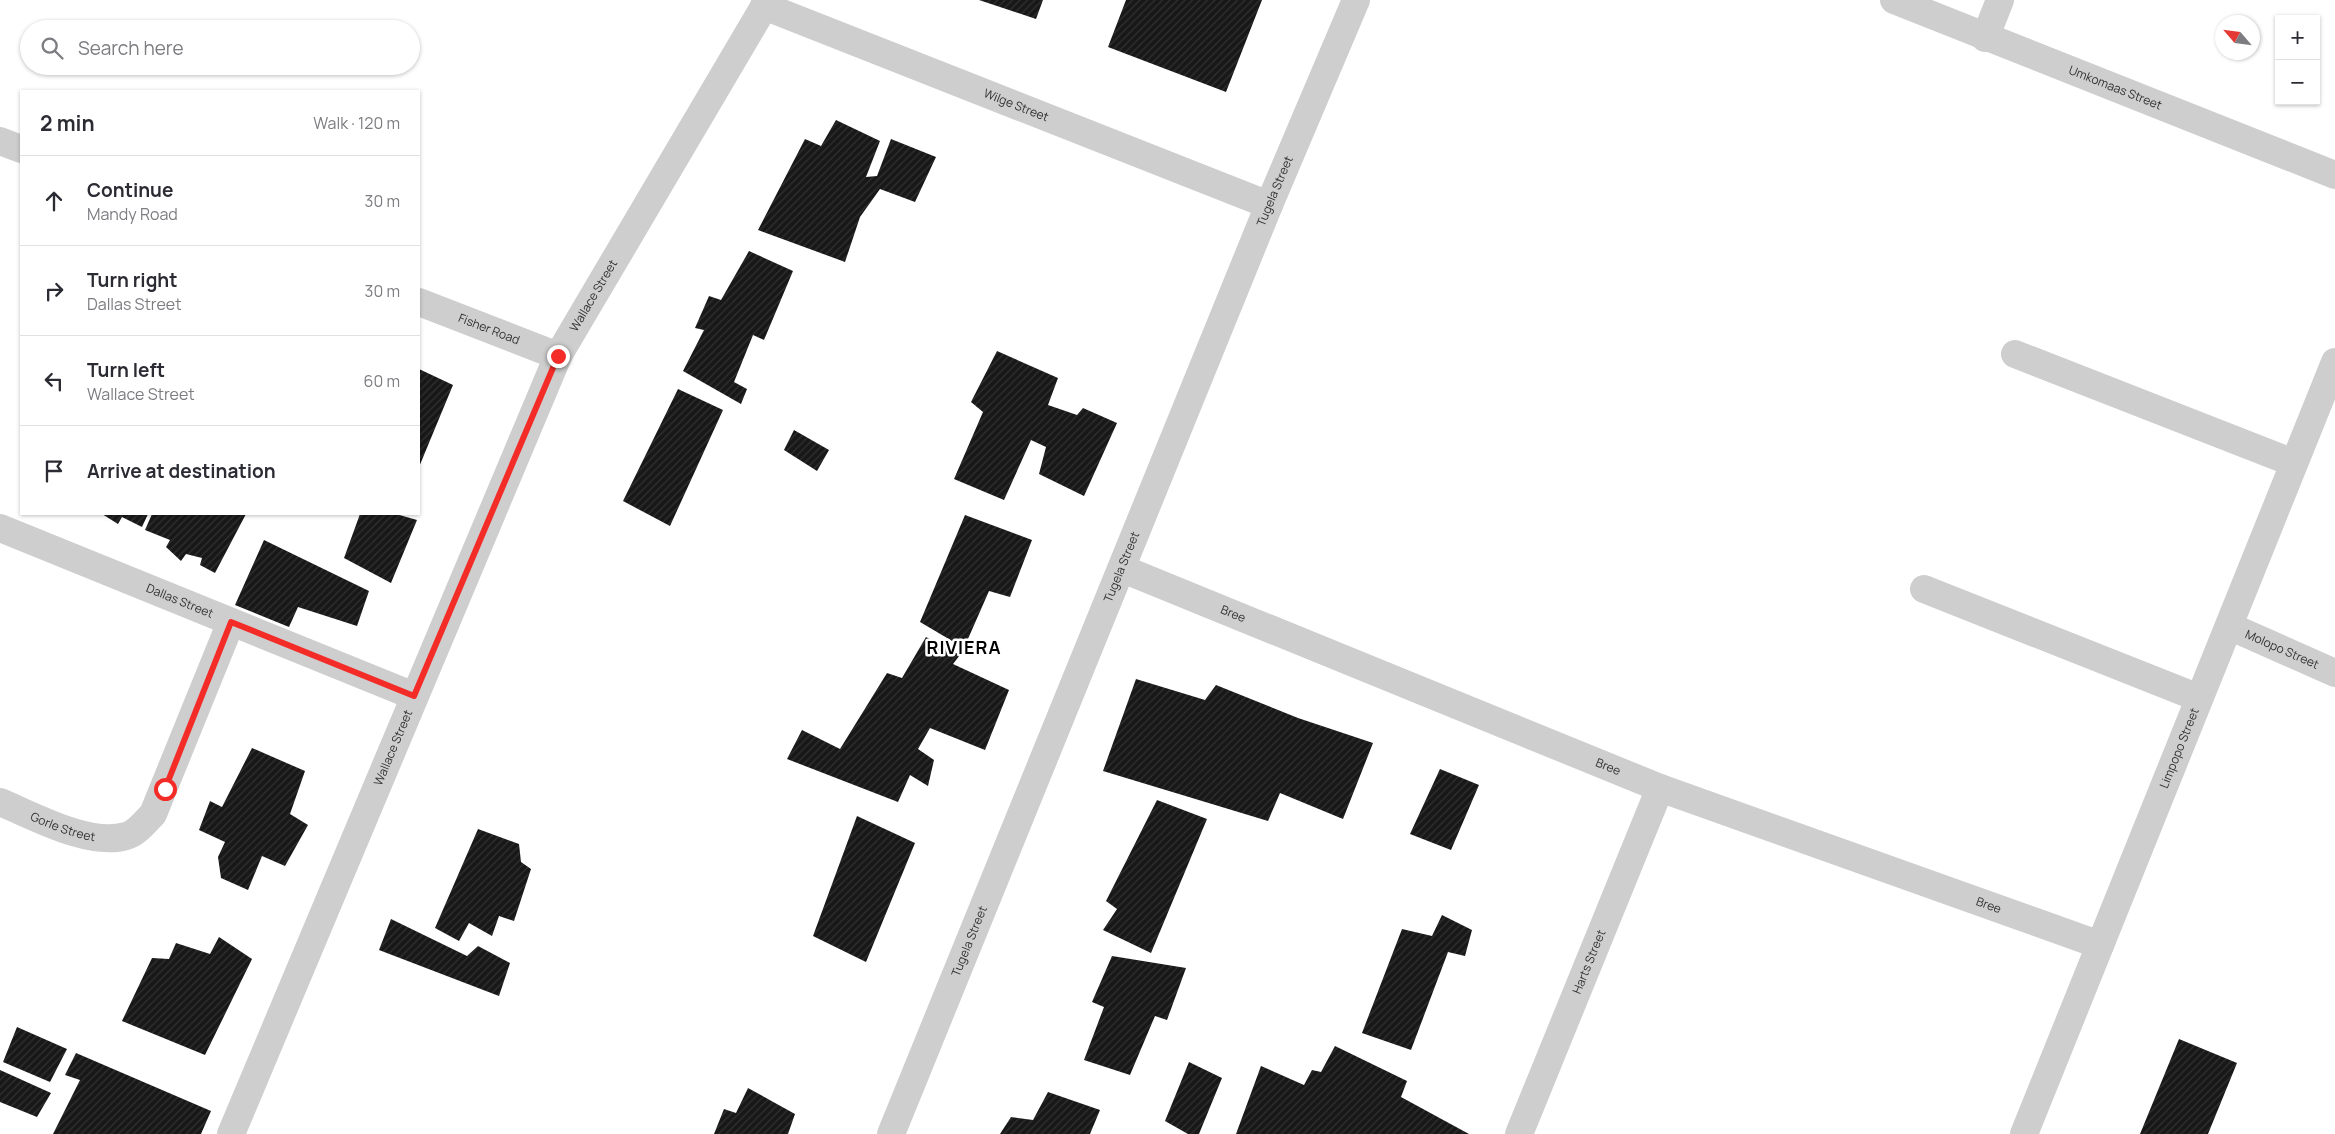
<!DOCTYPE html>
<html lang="en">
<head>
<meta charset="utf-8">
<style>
  body { margin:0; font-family:Manrope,sans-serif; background:#f7f7f7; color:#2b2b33 }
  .controls { position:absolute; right:15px; top:15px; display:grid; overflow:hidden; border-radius:0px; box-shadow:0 1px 4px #0004 }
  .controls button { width:45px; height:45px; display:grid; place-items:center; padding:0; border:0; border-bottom:1px solid #e1e1e2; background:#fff; color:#2b2b33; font:25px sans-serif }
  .compass { position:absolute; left:2215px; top:15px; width:45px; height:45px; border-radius:50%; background:#fff; box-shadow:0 1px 4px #0004; rotate:298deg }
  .stop { position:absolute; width:15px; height:15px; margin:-11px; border:4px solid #f32c28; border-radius:50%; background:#fff }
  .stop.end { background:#f32c28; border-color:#fff; box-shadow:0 1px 5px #0008 }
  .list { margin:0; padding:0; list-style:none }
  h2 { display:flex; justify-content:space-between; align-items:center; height:65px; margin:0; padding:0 20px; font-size:21px }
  h2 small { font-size:16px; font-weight:400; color:#7c7c81 }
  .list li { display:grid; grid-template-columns:32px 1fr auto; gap:15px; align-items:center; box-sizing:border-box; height:90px; padding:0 20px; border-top:1px solid #e1e1e2 }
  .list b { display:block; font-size:19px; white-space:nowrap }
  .list p { margin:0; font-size:16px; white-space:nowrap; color:#7c7c81 }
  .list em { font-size:16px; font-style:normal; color:#7c7c81 }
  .icon { flex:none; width:28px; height:28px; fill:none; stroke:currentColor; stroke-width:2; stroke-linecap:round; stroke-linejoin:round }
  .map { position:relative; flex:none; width:2335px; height:1134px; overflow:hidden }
  .search { position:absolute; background:#fff; box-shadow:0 1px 4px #0004; left:20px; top:20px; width:400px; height:55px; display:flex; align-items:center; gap:12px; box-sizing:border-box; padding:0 18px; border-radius:28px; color:#7c7c81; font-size:19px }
  .panel { position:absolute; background:#fff; box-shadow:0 1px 4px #0004; left:20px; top:90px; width:400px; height:425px; border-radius:0px }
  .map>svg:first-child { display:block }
</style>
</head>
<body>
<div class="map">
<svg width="2335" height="1134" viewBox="0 0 2335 1134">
  <defs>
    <pattern id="building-hatch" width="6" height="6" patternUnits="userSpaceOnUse" patternTransform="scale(1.25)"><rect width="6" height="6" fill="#181818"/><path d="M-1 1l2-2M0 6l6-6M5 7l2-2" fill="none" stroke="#313131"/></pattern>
  </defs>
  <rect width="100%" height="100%" fill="#fff"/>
  <!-- building -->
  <path fill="url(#building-hatch)" d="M979 0H1043L1036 19Z
    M1126 0H1262L1226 92 1108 47Z
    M836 120 880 141 866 177 877 176 891 139 936 157 915 202 880 189 860 217 845 262 758 230 805 139 821 146Z
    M749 251 793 271 764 340 753 335 734 382 747 389 741 404 683 371 704 330 695 328 709 296 721 300Z
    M997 351 1058 378 1048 405 1077 415 1083 408 1117 423 1084 496 1039 474 1046 447 1031 440 1004 500 954 479 983 412 971 402Z
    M419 369 453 385 419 467Z
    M678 389 723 410 670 526 623 501Z
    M794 430 829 450 817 471 784 450Z
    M102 514H148L142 527 122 517 118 524Z
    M152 514H246L215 573 200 565 202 558 186 554 181 561 166 547 170 540 145 530Z
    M360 514H396L417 520 391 583 344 558Z
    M965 515 1032 540 1010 597 989 591 964 648 920 622Z
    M264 540 369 591 357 626 298 607 289 627 235 605Z
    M926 637 960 655 953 664 1009 690 985 750 930 728 918 749 934 760 928 786 910 775 898 802 787 759 802 730 840 749 887 673 902 678Z
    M1136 679 1205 700 1216 685 1298 718 1373 743 1343 819 1280 793 1268 821 1103 771Z
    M252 748 305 771 290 814 308 825 285 866 262 856 248 890 221 878 218 857 225 842 199 830 210 801 222 807Z
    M1440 769 1479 785 1451 850 1410 834Z
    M1157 800 1207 819 1151 953 1103 930 1117 909 1106 901Z
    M857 816 915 843 866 962 813 936Z
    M478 829 519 844 521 862 531 869 514 921 499 916 492 936 469 923 459 941 435 928Z
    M1442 915 1472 930 1465 956 1448 952 1411 1050 1362 1033 1402 929 1432 936Z
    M391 919 467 956 478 946 510 963 499 996 379 950Z
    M219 937 252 959 205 1055 122 1021 152 958 169 959 176 943 210 954Z
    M1112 956 1186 968 1167 1020 1155 1016 1130 1075 1084 1060 1104 1007 1092 1002Z
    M17 1027 67 1049 50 1082 3 1062Z
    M2179 1039 2237 1063 2208 1134H2140Z
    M1335 1046 1407 1081 1401 1097 1469 1134H1236L1261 1066 1304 1085 1312 1070 1321 1072Z
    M76 1053 211 1111 201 1134H53L80 1080 65 1075Z
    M1189 1062 1222 1078 1199 1134H1188L1165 1121Z
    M0 1070 51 1093 37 1117 0 1102Z
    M748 1088 795 1114 788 1134H714L724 1109 736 1113Z
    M1048 1092 1100 1110 1090 1134H1000L1011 1117 1033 1120Z"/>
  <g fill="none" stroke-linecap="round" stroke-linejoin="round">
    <!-- minor -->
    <g stroke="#cecece" stroke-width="28">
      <path id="s1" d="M1894 0 2335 175"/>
      <path id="s2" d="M764 6 1269 205"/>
      <path d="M1985 38 2000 0"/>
      <path d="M0 141 21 149"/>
      <path id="s3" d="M419 302 558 356"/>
      <path d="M2015 354 2294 463"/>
      <path id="s4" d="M0 528 414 696"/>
      <path id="s5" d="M1123 569 1660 788 2100 945"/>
      <path d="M1924 589 2199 698"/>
      <path id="s6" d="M2229 626 2335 673"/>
      <path id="s7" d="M0 802C34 816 89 847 126 836 136 834 146 821 153 814L231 622"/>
      <path id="s8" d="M231 1134 558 356 768 0"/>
      <path id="s9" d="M891 1134 1269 205 1356 0"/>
      <path id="s10" d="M1519 1134 1660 788"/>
      <path id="s11" d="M2024 1134 2335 362"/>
    </g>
  </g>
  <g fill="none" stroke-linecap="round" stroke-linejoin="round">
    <!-- route -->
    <path stroke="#f32c28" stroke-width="6" d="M165 789 231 622 414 696 558 356"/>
  </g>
  <g text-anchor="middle" stroke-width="5" stroke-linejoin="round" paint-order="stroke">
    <!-- street labels -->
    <g font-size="12" fill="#313131" stroke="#fff">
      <text dy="4" stroke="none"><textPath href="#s1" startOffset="238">Umkomaas Street</textPath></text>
      <text dy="4" stroke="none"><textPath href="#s2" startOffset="271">Wilge Street</textPath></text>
      <text dy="4" stroke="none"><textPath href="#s9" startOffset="1018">Tugela Street</textPath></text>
      <text dy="4" stroke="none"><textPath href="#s8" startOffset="914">Wallace Street</textPath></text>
      <text dy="4" stroke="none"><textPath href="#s3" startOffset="75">Fisher Road</textPath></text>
      <text dy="4" stroke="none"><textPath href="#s9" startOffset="612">Tugela Street</textPath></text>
      <text dy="4" stroke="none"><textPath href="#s4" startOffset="194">Dallas Street</textPath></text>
      <text dy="4" stroke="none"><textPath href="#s5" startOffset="119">Bree</textPath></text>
      <text dy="4" stroke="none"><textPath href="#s6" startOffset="58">Molopo Street</textPath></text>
      <text dy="4" stroke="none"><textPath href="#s8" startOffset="419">Wallace Street</textPath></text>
      <text dy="4" stroke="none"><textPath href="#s11" startOffset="416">Limpopo Street</textPath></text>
      <text dy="4" stroke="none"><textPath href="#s5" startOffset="524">Bree</textPath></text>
      <text dy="4" stroke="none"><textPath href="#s7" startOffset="68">Gorle Street</textPath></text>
      <text dy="4" stroke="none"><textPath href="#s5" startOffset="929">Bree</textPath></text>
      <text dy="4" stroke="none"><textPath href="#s9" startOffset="208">Tugela Street</textPath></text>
      <text dy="4" stroke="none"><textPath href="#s10" startOffset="186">Harts Street</textPath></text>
    </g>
    <!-- district labels -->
    <g font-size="18" font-weight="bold" letter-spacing="1" fill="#000" stroke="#fff">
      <text x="964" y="654">RIVIERA</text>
    </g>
  </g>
</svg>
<div class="controls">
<button>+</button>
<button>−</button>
</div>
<svg class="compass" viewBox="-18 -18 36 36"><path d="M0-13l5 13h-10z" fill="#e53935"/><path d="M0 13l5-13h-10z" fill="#7c7c81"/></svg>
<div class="stop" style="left:165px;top:789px"></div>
<div class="stop end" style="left:558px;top:356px"></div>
<div class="search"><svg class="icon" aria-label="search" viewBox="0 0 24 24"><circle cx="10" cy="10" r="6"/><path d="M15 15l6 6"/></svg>Search here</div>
<section class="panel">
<h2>2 min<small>Walk · 120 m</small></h2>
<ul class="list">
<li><svg class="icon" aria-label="ahead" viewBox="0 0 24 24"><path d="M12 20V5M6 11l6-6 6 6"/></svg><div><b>Continue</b><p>Mandy Road</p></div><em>30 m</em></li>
<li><svg class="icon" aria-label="right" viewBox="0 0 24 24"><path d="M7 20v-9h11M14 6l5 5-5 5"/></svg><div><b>Turn right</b><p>Dallas Street</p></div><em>30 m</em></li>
<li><svg class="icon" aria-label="left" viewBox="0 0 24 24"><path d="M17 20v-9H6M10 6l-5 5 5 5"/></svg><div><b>Turn left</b><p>Wallace Street</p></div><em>60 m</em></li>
<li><svg class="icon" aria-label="arrive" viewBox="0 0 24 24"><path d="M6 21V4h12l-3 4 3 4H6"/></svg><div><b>Arrive at destination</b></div></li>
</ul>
</section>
</div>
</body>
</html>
